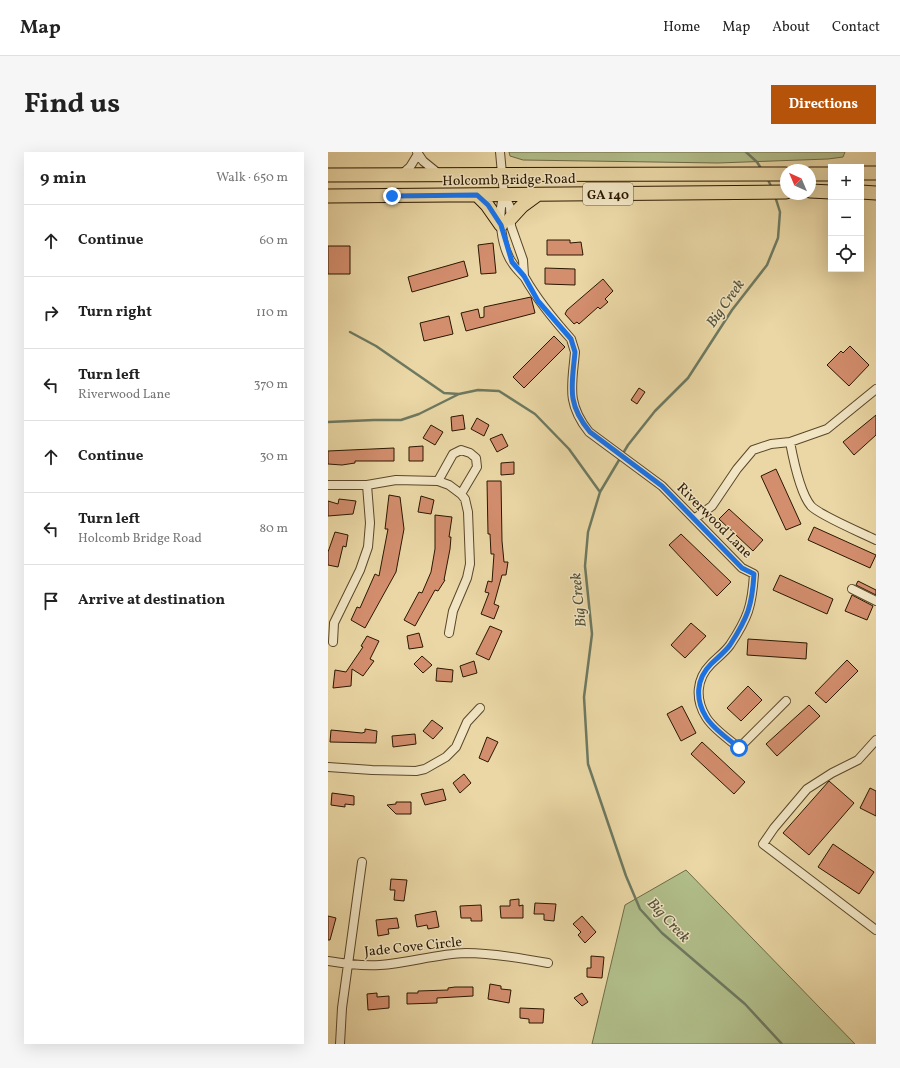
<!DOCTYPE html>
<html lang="en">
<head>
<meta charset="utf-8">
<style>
  body { margin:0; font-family:Vollkorn,serif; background:#f6f6f6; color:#222 }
  .controls { position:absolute; right:12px; top:12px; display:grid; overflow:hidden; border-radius:0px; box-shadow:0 4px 16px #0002 }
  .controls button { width:36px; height:36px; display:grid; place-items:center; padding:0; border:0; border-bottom:1px solid #e0e0e0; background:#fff; color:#222; font:20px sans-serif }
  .compass { position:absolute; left:452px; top:12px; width:36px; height:36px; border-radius:50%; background:#fff; box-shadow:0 4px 16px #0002; rotate:316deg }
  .stop { position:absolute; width:12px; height:12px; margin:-9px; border:3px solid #1a73e8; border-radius:50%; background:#fff }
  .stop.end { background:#1a73e8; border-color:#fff; box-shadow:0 1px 4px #0008 }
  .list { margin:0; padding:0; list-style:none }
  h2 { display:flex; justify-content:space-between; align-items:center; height:52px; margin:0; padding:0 16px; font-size:17px }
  h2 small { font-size:13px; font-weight:400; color:#767676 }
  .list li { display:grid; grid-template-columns:26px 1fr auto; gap:12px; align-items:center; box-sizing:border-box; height:72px; padding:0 16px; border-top:1px solid #e0e0e0 }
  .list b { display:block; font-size:15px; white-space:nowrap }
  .list p { margin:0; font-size:13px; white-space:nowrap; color:#767676 }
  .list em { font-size:13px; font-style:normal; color:#767676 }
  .icon { flex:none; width:22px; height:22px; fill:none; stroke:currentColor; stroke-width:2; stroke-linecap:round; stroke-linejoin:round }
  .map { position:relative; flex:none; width:548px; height:892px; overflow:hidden; border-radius:0px }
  header { display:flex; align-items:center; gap:24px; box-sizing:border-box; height:56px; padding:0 20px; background:#fff; border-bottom:1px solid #e0e0e0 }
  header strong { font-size:19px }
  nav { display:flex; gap:22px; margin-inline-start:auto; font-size:14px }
  .intro { display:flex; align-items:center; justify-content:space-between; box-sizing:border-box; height:96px; padding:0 24px }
  h1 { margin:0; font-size:28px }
  .button { padding:10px 18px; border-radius:0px; background:#b45309; color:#fff; font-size:14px; font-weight:700 }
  main { display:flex; gap:24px; padding:0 24px }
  aside { flex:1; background:#fff; border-radius:0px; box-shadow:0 4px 16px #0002 }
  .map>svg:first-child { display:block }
</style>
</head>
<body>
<header>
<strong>Map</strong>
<nav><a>Home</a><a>Map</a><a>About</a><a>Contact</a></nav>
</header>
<div class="intro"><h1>Find us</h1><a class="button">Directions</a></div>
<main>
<aside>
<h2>9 min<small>Walk · 650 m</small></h2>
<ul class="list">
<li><svg class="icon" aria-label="ahead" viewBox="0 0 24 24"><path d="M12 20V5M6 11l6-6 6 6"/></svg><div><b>Continue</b></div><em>60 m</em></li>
<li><svg class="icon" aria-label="right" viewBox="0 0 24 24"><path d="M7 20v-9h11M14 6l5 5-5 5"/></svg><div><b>Turn right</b></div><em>110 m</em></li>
<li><svg class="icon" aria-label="left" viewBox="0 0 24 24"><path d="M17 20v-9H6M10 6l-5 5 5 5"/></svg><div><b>Turn left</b><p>Riverwood Lane</p></div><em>370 m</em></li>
<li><svg class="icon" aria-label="ahead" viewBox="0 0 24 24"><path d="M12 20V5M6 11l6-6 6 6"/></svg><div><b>Continue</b></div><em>30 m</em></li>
<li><svg class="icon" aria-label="left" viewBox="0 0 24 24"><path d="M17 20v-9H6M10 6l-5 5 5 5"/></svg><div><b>Turn left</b><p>Holcomb Bridge Road</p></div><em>80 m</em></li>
<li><svg class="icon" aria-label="arrive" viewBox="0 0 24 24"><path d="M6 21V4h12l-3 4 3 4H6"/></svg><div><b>Arrive at destination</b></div></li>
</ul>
</aside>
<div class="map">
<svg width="548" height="892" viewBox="0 0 548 892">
  <rect width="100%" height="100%" fill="#ead7a5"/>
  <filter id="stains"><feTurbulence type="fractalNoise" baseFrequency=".005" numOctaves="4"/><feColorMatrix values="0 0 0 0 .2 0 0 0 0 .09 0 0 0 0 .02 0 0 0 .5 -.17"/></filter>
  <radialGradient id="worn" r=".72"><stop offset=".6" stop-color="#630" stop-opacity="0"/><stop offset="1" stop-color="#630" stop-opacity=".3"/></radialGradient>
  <!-- green -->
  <path fill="#b1bf8b" stroke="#6e6b46" d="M181 0H517L515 5 500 7 390 11 195 8 182 4Z
    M358 718 527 892H264L297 753Z"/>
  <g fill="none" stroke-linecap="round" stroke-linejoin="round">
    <!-- stream -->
    <path stroke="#6d7961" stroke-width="2.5" d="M418 0 429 10 434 18
      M439 26 444 36
      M447 44 452 60 450 86 439 113 404 158 360 226 327 259 300 293 272 340 260 380 257 414 264 482 256 545 260 612 298 724 312 757 334 781 417 852 454 892
      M22 180 48 194 116 241 131 242
      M0 270 46 268H73L91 262 131 242 150 238 171 239 207 262 241 297 272 340"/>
  </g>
  <!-- building -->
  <path fill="#d38e6e" stroke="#2a1700" d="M219 88H242V91L253 90 255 103H219Z
    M165 91 168 121 153 122 150 93Z
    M0 94H22V122H0Z
    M136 109 140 124 84 140 80 125Z
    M217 116 247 117V133L217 132Z
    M275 127 285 139 277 147 280 150 272 157 270 155 251 172 249 170 246 172 237 162 239 158Z
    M203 145 207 161 138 179 133 161 150 157 152 166 156 165V155Z
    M121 164 125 182 96 189 92 171Z
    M226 184 237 195 196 236 185 225Z
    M522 194 541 213 521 234 499 213 513 199 515 201Z
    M311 236 317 240 309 252 303 248Z
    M135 263 137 277 124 279 123 265Z
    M548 263V283L526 303 515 290Z
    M149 266 161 273 156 284 143 277Z
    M103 273 115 280 107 293 95 286Z
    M174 282 180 294 169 300 162 287Z
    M95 294V309H81V295Z
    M66 296V309H27V311L14 313 0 312V299Z
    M186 310V322L173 323V311Z
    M448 317 473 372 458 378 433 324Z
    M159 329H173L174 389 176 410H180L178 423H174L166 452 171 454 166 467 153 462 161 441 157 440 160 429 164 430 166 402H163L162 382H160Z
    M61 343 72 345 76 377 68 420 37 476 23 468 29 455 32 456 47 422 51 424 60 377H57Z
    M93 344 106 348 103 362 90 360Z
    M11 347 28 349 25 362 0 364V349L10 352Z
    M401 357 435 388 425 399 391 367Z
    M107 363 124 365 121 385H123L122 397 116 428H117L110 439 107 438 87 474 76 468 91 440 94 441 103 420 107 397Z
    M486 375 548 403 542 416 480 388Z
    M7 380 20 383 18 395 15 394 10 415 0 413V400Z
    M353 382 403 430 389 444 341 393Z
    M452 423 505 447 499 462 445 438Z
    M530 429 548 438V443L528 433Z
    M524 443 545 454 539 468 517 459Z
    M363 471 378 484 357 506 343 493Z
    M162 474 174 479 161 508 148 502Z
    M91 481 95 495 81 497 79 484Z
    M39 484 51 489 42 507 46 509 35 524 24 517 23 534 5 536 7 518 18 520 35 495 33 494Z
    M420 487 479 491 478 507 419 503Z
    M94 504 104 513 95 521 86 512Z
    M519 508 530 519 498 551 487 541Z
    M146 509 149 521 135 525 132 514Z
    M109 516 125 518 124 530 108 529Z
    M420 534 434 548 413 569 399 556Z
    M481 553 492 564 449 604 438 592Z
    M354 554 368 581 353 589 339 562Z
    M104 568 115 576 105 587 95 579Z
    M37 577 49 579 48 591 2 590 3 578 34 581 37 580Z
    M87 582 88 592 65 595 64 584Z
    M159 585 170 590 160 610 151 606Z
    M374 590 417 630 406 642 363 602Z
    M136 622 143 631 132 641 125 631Z
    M501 629 526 651 481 703 455 681Z
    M542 636 548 639V664L532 656Z
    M115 637 118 648 97 653 93 642Z
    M4 641 26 644V653L17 652V655L3 653Z
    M68 650H83V662H68L59 653 68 652Z
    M505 692 546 720 531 742 490 715Z
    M63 727 79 728 76 749 66 748 67 738H62Z
    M191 747V754L195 753V766H173L172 754H182V748Z
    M207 751 228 752 226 769 216 768V762H206Z
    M153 753 154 769H143V766H133L132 754Z
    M108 759 111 775 100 777 99 773 89 775 87 763Z
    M0 764 8 766 2 788H0Z
    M254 764 268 780 257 791 250 783 253 780 245 772Z
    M69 766 71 776 60 777 61 782 50 784 48 768Z
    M263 804 276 805 274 826 259 825V816H263Z
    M162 832 173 834V837L183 838 181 851 160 847Z
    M127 835H145V844L109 846V851L79 852V841H90V839L120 838V836Z
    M49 841V845L61 844V856L40 858 39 842Z
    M254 841 260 850 254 854 246 846Z
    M192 856 216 857 215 871H201V867L192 866Z"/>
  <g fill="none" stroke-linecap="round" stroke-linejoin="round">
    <defs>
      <path id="street" d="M89 0 95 9 111 22
        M172 0 176 43 182 55 183 74 195 108 196 124
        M73 23 82 15 90 2
        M176 43C169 61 173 96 185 112 188 117 193 121 197 126 210 149 226 168 243 187L247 200C244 234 238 251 261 280L334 334 414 416 426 422C424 454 420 466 402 493 397 500 389 506 383 512 368 527 367 547 378 565 385 577 401 587 411 596L458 549
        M462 290C465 306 472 341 483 354 491 363 534 381 548 388
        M110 329 125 302 133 298 142 301 148 306 149 315 133 342
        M0 333H39L68 328 110 329 121 333 133 342 137 347 140 360 142 412 139 426 125 459 121 481
        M366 367 384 354 409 317 425 298 443 292 462 290 499 277 548 237
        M524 437 548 449
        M5 490 6 471 32 418 40 395 42 371 39 333
        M548 588 530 608 504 621 479 637 446 676 435 692 548 778
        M0 615 44 618 88 619 97 617 118 605 128 595 139 570 152 556
        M0 809C17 812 34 814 52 813 81 811 108 802 138 801 165 801 193 806 220 811
        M12 892 14 856 34 710"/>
      <path id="primary" d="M533 21H548
        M482 22H503
        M0 23 458 22
        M482 39 503 40
        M533 40 548 41
        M149 43 159 53 173 73
        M0 44 458 40
        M182 67 194 54 209 43"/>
    </defs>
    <!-- street casing -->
    <use href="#street" stroke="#5a4729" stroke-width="10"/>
    <!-- primary casing -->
    <use href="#primary" stroke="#2a1700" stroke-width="15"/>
    <!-- street -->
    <use href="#street" stroke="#f1e5c4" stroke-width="8"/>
    <!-- primary -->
    <use href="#primary" stroke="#ead7a5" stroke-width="13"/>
  </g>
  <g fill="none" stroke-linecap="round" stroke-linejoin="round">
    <!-- route -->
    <path stroke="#1a73e8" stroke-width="5" d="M64 44 149 43 160 53 173 73 184 110 196 124 210 149 243 187 247 200C244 234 238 251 262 280L334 334 414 416 426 422C424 454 420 465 402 493 397 500 389 506 383 512 368 527 367 547 378 565 385 577 401 587 411 596"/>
  </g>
  <g text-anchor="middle" stroke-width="3" stroke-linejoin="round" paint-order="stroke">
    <!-- shield labels -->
    <rect fill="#f1e5c4" stroke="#66553b" stroke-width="1" x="255" y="31" width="50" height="22" rx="3"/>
    <g font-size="13" font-weight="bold" fill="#2a1700">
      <text x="280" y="47">GA 140</text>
    </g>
    <!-- street labels -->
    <g font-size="14" fill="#2a1700" stroke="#f1e5c4">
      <text transform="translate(181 27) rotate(-1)" y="5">Holcomb Bridge Road</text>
      <text transform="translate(387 368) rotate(45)" y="5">Riverwood Lane</text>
      <text transform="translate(85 794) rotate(-6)" y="5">Jade Cove Circle</text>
    </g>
    <!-- water labels -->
    <g font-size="15" font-style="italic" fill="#515038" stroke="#f1e5c4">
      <text transform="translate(397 151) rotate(-55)" y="5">Big Creek</text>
      <text transform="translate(250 448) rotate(-96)" y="5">Big Creek</text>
      <text transform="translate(341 768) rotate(47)" y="5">Big Creek</text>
    </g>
  </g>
  <rect width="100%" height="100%" filter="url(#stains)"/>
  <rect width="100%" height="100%" fill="url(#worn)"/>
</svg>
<div class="controls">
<button>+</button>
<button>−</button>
<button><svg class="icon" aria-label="locate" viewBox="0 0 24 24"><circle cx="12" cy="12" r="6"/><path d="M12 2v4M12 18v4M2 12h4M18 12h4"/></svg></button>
</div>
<svg class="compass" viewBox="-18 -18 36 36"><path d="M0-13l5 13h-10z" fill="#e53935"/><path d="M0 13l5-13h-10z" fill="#767676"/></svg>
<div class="stop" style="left:411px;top:596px"></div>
<div class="stop end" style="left:64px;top:44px"></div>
</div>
</main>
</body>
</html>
